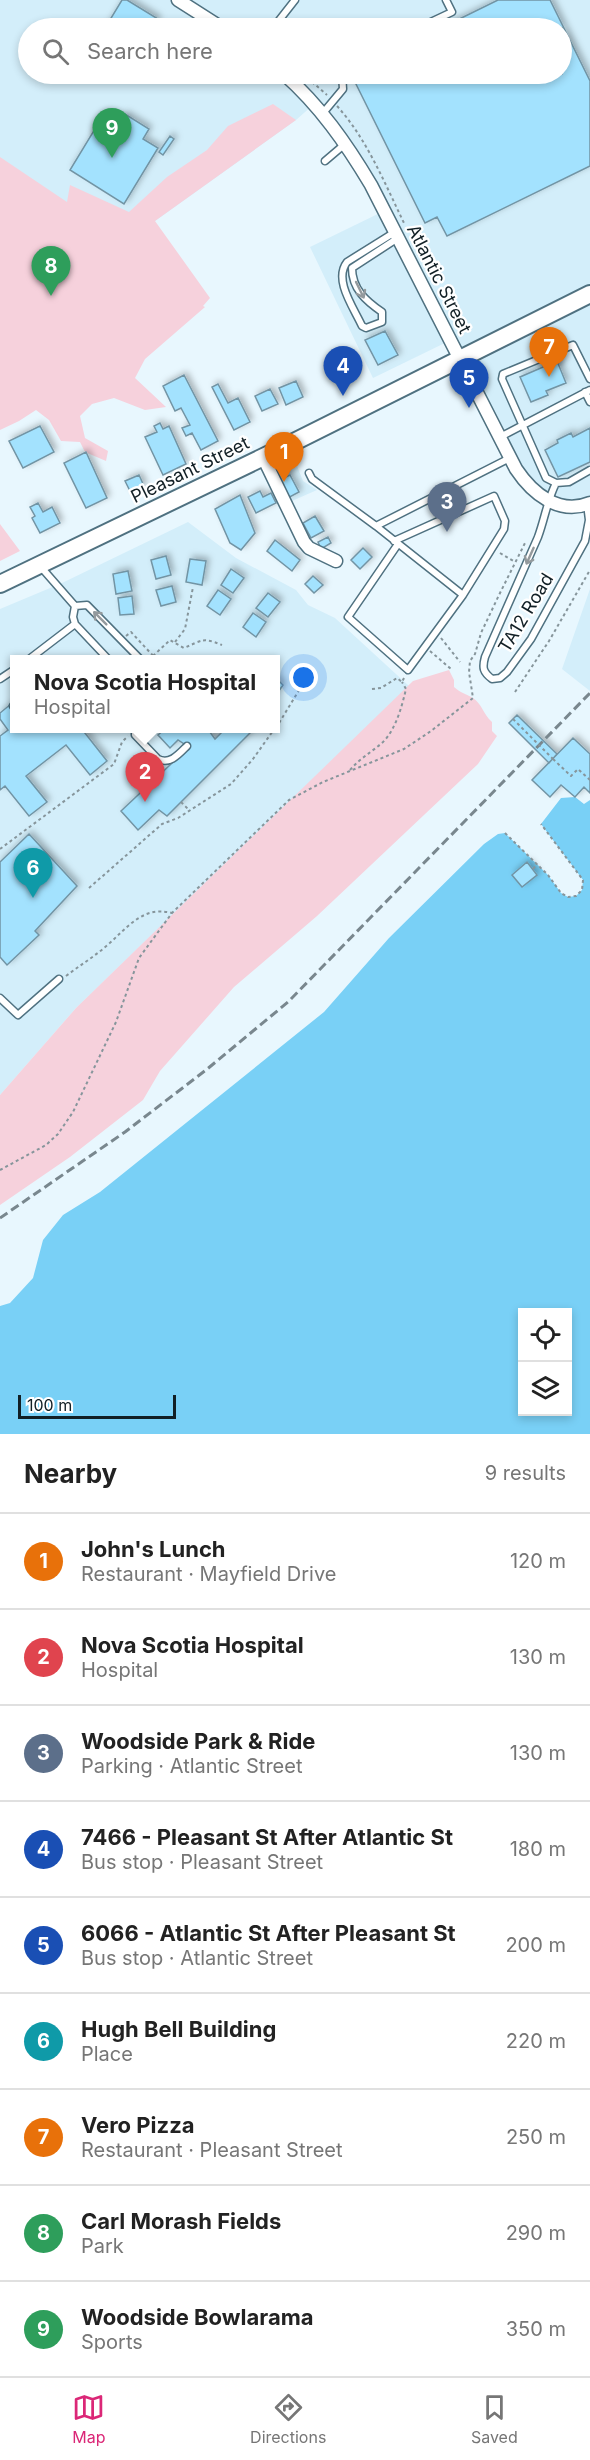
<!DOCTYPE html>
<html lang="en">
<head>
<meta charset="utf-8">
<style>
  body { margin:0; font-family:Inter,sans-serif; background:#f6f6f6; color:#222 }
  .controls { position:absolute; right:18px; bottom:18px; display:grid; overflow:hidden; border-radius:0px; box-shadow:0 3px 9px #0003 }
  .controls button { width:54px; height:54px; display:grid; place-items:center; padding:0; border:0; border-bottom:2px solid #e0e0e0; background:#fff; color:#222; font:30px sans-serif }
  .scale { position:absolute; left:18px; bottom:15px; width:158px; box-sizing:border-box; padding-left:6px; border:3px solid #111f25; border-top:0; font-size:16px; line-height:21px; white-space:nowrap; color:#111f25; -webkit-text-stroke:4px #fff; paint-order:stroke }
  .you { position:absolute; left:304px; top:678px; width:21px; height:21px; margin:-15px; border:4px solid #fff; border-radius:50%; background:#1a73e8; box-shadow:0 0 0 9px #1a73e833 }
  .badge { display:grid; place-items:center; width:39px; height:39px; border-radius:50%; background:#db2777; color:#fff; font-size:20px; font-weight:700 }
  .pin { position:absolute; translate:-50% -50px; filter:drop-shadow(0 2px 3px #0008) }
  .pin::after { content:''; position:absolute; top:32px; width:21px; height:18px; background:inherit; clip-path:polygon(0 0,100% 0,50% 100%) }
  .popup { position:absolute; left:10px; top:655px; width:270px; height:78px; box-sizing:border-box; display:grid; place-content:center; border-radius:0px; background:#fff; filter:drop-shadow(0 2px 4px #0005); font-size:20px; white-space:nowrap; color:#767676 }
  .popup b { font-size:22px; color:#222 }
  .popup::after { content:''; position:absolute; left:50%; top:100%; margin-left:-12px; border:12px solid transparent; border-top-color:#fff }
  .list { margin:0; padding:0; list-style:none }
  h2 { display:flex; justify-content:space-between; align-items:center; height:78px; margin:0; padding:0 24px; font-size:26px }
  h2 small { font-size:20px; font-weight:400; color:#767676 }
  .list li { display:grid; grid-template-columns:39px 1fr auto; gap:18px; align-items:center; box-sizing:border-box; height:96px; padding:0 24px; border-top:2px solid #e0e0e0 }
  .list b { display:block; font-size:22px; white-space:nowrap }
  .list p { margin:0; font-size:20px; white-space:nowrap; color:#767676 }
  .list em { font-size:20px; font-style:normal; color:#767676 }
  .icon { flex:none; width:33px; height:33px; fill:none; stroke:currentColor; stroke-width:2; stroke-linecap:round; stroke-linejoin:round }
  .map { position:relative; flex:none; width:590px; height:1434px; overflow:hidden }
  .search { position:absolute; background:#fff; box-shadow:0 3px 9px #0003; left:18px; right:18px; top:18px; height:66px; display:flex; align-items:center; gap:15px; box-sizing:border-box; padding:0 21px; border-radius:33px; color:#767676; font-size:22px }
  .sheet { height:942px; background:#fff }
  nav { display:flex; justify-content:space-around; align-items:center; box-sizing:border-box; height:84px; border-top:2px solid #e0e0e0; background:#fff; font-size:16px; color:#767676 }
  nav a { display:grid; justify-items:center; gap:3px }
  nav .on { color:#db2777 }
  .map>svg:first-child { display:block }
</style>
</head>
<body>
<div class="map">
<svg width="590" height="1434" viewBox="0 0 590 1434">
  <defs>
    <filter id="shadow"><feDropShadow dx="3" dy="-3" stdDeviation="3" flood-color="#0004"/></filter>
  </defs>
  <rect width="100%" height="100%" fill="#e8f7fe"/>
  <!-- built -->
  <path fill="#d3eefa" fill-rule="evenodd" d="M0 0H590V505H562L527 494 449 341 373 378 310 247 386 210 313 105 296 120 155 221 124 249 0 160ZM28 28H562V74H28Z
    M293 456 303 481 317 490 285 504 267 465Z
    M188 522 236 558 296 590 308 605 335 618 409 686 76 1008 0 1095V609L62 583ZM15 660H276V728H15Z
    M590 589V691L562 669Z"/>
  <!-- green -->
  <path fill="#f6d1dc" d="M273 104 296 120 155 221 210 298 203 306 205 307 145 359 135 378 166 407 145 410 114 398 92 404 80 416 85 438 108 451 106 461 85 452 80 442 61 441 49 420 36 410 19 421 0 430V157L67 202 70 185 129 212 167 177 207 150 228 126Z
    M0 524 20 551 0 561Z
    M449 670 454 680V687C462 694 465 693 473 698 482 704 483 714 492 722V731L497 736 478 764 317 916 234 987 160 1071 143 1100 70 1157 0 1205V1095L76 1008 413 681Z"/>
  <!-- water -->
  <path fill="#79d0f6" fill-rule="evenodd" d="M575 797 584 804 590 800V1434H0V1306L10 1303 33 1278 43 1240 63 1215 100 1192 324 1012 389 938 484 844 498 834 505 833 548 875 561 893 568 897 576 896 582 890 583 880 541 824 561 798ZM522 1312H568V1412H522Z"/>
  <!-- building -->
  <path fill="#a3e2fe" stroke="#7294a4" stroke-width="1.5" filter="url(#shadow)" d="M122 0H127L158 19 152 28H105Z
    M498 0H550L590 81V166L447 236 437 217 425 223 351 74H562V28H441Z
    M104 114 119 124 125 114 149 129 143 139 158 148 124 204 70 170Z
    M170 136 174 139 163 155 159 152Z
    M385 331 398 355 378 365 365 340Z
    M557 361 566 383 546 391 548 395 531 402 520 377Z
    M184 375 218 441 201 450 192 433 186 436 182 428 190 425 181 408 175 411 163 386Z
    M296 381 303 397 286 405 279 388Z
    M218 384 228 403 238 398 250 422 234 430 212 387Z
    M270 389 278 404 262 411 255 396Z
    M160 423 163 429 169 426 186 464 163 475 145 437 157 432 154 426Z
    M40 426 54 452 23 468 9 441Z
    M590 428V462L558 477 545 450 558 443 557 440 571 433 573 437Z
    M86 452 107 498 86 508 64 463Z
    M282 470 286 477 290 475 299 492 286 499 276 474Z
    M139 475 144 486 131 493 125 481Z
    M260 491 263 497 271 493 276 503 256 513 248 497Z
    M240 495 255 533 241 550 230 543 215 509Z
    M38 503 43 512 52 507 60 523 40 533 32 518 35 516 30 507Z
    M315 516 324 531 311 538 303 523Z
    M328 537 331 543 321 549 318 542Z
    M275 540 300 560 292 571 267 551Z
    M363 548 372 557 360 569 351 560Z
    M166 556 171 575 156 579 151 560Z
    M190 559 206 561 202 585 186 582Z
    M231 569 244 578 233 593 221 585Z
    M128 571 132 591 116 594 113 574Z
    M313 576 323 585 314 593 305 584Z
    M172 586 176 602 161 606 156 590Z
    M218 590 231 599 220 615 207 606Z
    M268 593 280 602 268 617 256 608Z
    M132 596 134 614 120 615 118 598Z
    M253 613 266 622 256 637 243 627Z
    M276 678 283 685 276 695Z
    M11 704 15 709V728H81L107 761 90 775 66 745 26 776 47 802 29 816 5 786 0 790V736L8 730 0 719V713Z
    M517 715 557 754 549 763 509 723Z
    M166 728H207L215 739 226 728H255L167 816 159 810 138 830 121 811 187 749V746L178 740 170 748 158 735Z
    M573 738 590 754V793L584 787 575 797 561 785 550 797 532 780Z
    M29 834 77 886 35 931 39 935 7 965 0 957V862Z
    M527 862 537 875 522 887 512 875Z"/>
  <g fill="none" stroke-linecap="round" stroke-linejoin="round">
    <defs>
      <path id="lane" d="M273 28 295 0
        M418 28 452 12 446 0
        M323 113 343 89 342 74
        M325 161 345 144
        M395 232 347 262C333 280 354 308 362 326L366 328 382 322V312C366 301 352 289 352 268L398 238
        M585 392 590 402
        M500 437 590 390
        M309 473 312 479 376 526
        M556 483 569 482 590 470
        M587 504 589 520 585 541 531 639 507 672 500 678 492 679C483 672 482 668 485 657L538 537C545 518 547 501 556 483L546 478 502 379 503 374 573 345 590 379
        M394 541 494 496 505 521 504 529 463 595 408 670 348 617 398 544
        M40 566 75 606
        M463 595 376 526 510 458
        M28 660 75 624
        M109 660 75 624 73 617 75 606 87 605 141 660
        M0 679 15 669
        M13 706 15 705
        M135 728V735L158 759C170 765 179 754 187 746
        M0 998 18 1015 59 979"/>
      <path id="street" d="M178 0 222 28
        M284 74C320 106 346 143 371 185L516 469C532 493 559 516 590 503
        M263 457 304 542 309 548 336 561"/>
      <path id="secondary" d="M0 584 282 448 590 294"/>
    </defs>
    <!-- lane casing -->
    <use href="#lane" stroke="#4f7180" stroke-width="9"/>
    <!-- street casing -->
    <use href="#street" stroke="#4f7180" stroke-width="15"/>
    <!-- secondary casing -->
    <use href="#secondary" stroke="#4f7180" stroke-width="20"/>
    <!-- path -->
    <path stroke="#86959b" stroke-width="2" stroke-dasharray="3 3" stroke-linecap="butt" d="M231 22 241 28
      M303 74 327 95
      M337 106C367 139 385 184 404 223
      M500 553 515 562
      M126 636 131 632 157 660
      M441 638 460 662
      M175 642 185 629 193 587
      M430 651 451 669
      M153 656 170 640 184 648C203 640 202 637 222 645
      M372 689 381 688 397 678 402 682 404 678
      M515 692 549 641 590 570
      M276 728 304 682
      M553 759 571 776 578 769 590 780
      M350 770C360 758 372 752 383 742 396 729 402 706 406 689L402 682
      M181 802 189 810
      M505 833 548 875 561 893 568 897 576 896 582 890 583 880 541 824
      M0 849 114 764 122 742 128 736
      M533 869 537 864
      M89 888 162 824 178 818 231 784 253 759 275 728
      M66 976C79 966 92 958 104 948 126 930 141 905 172 913
      M0 1170 46 1145 58 1134 73 1112 116 1022 139 958 172 913 289 800 323 782 404 749 431 731 473 698 469 672 470 661 475 654 481 633 499 595 525 543"/>
    <!-- lane -->
    <use href="#lane" stroke="#fff" stroke-width="6"/>
    <!-- street -->
    <use href="#street" stroke="#fff" stroke-width="12"/>
    <!-- secondary -->
    <use href="#secondary" stroke="#fff" stroke-width="16"/>
    <!-- rail -->
    <path stroke="#79878e" stroke-width="3" stroke-dasharray="9 4.5" stroke-linecap="butt" d="M0 1218 125 1132 206 1070 288 1002 590 693"/>
    <!-- path-bridge -->
    <path stroke="#86959b" stroke-width="2" stroke-dasharray="3 3" stroke-linecap="butt" d="M513 719 553 759"/>
  </g>
  <!-- one-way arrows -->
  <defs><path id="oneway-shaft" d="M-6 0H5M1.5-3L5.5 0L1.5 3" fill="none" stroke-width="1.6" stroke-linecap="round" stroke-linejoin="round" transform="scale(1.5)"/></defs>
  <g stroke="#949a9d">
    <use href="#oneway-shaft" transform="translate(360 290) rotate(64)"/>
    <use href="#oneway-shaft" transform="translate(530 556) rotate(114)"/>
    <use href="#oneway-shaft" transform="translate(100 618) rotate(-135)"/>
  </g>
  <g text-anchor="middle" stroke-width="4.5" stroke-linejoin="round" paint-order="stroke">
    <!-- street labels -->
    <g font-size="18" fill="#111f25" stroke="#fff">
      <text transform="translate(439 279) rotate(63)" y="6">Atlantic Street</text>
      <text transform="translate(190 470) rotate(-26)" y="6">Pleasant Street</text>
      <text transform="translate(526 613) rotate(-59)" y="6">TA12 Road</text>
    </g>
  </g>
</svg>
<div class="controls">
<button><svg class="icon" aria-label="locate" viewBox="0 0 24 24"><circle cx="12" cy="12" r="6"/><path d="M12 2v4M12 18v4M2 12h4M18 12h4"/></svg></button>
<button><svg class="icon" aria-label="layers" viewBox="0 0 24 24"><path d="M12 4l9 5-9 5-9-5zM3 14l9 5 9-5"/></svg></button>
</div>
<div class="scale">100 m</div>
<div class="you"></div>
<div class="pin badge" style="left:284px;top:482px;background:#e8710a">1</div>
<div class="pin badge" style="left:145px;top:802px;background:#e0444e">2</div>
<div class="popup"><b>Nova Scotia Hospital</b>Hospital</div>
<div class="pin badge" style="left:447px;top:532px;background:#5c6f8a">3</div>
<div class="pin badge" style="left:343px;top:396px;background:#1a4fb4">4</div>
<div class="pin badge" style="left:469px;top:408px;background:#1a4fb4">5</div>
<div class="pin badge" style="left:33px;top:898px;background:#0f9aa8">6</div>
<div class="pin badge" style="left:549px;top:377px;background:#e8710a">7</div>
<div class="pin badge" style="left:51px;top:296px;background:#2e9e5b">8</div>
<div class="pin badge" style="left:112px;top:158px;background:#2e9e5b">9</div>
<div class="search"><svg class="icon" aria-label="search" viewBox="0 0 24 24"><circle cx="10" cy="10" r="6"/><path d="M15 15l6 6"/></svg>Search here</div>
</div>
<section class="sheet">
<h2>Nearby<small>9 results</small></h2>
<ul class="list">
<li><span class="badge" style="background:#e8710a">1</span><div><b>John's Lunch</b><p>Restaurant · Mayfield Drive</p></div><em>120 m</em></li>
<li><span class="badge" style="background:#e0444e">2</span><div><b>Nova Scotia Hospital</b><p>Hospital</p></div><em>130 m</em></li>
<li><span class="badge" style="background:#5c6f8a">3</span><div><b>Woodside Park &amp; Ride</b><p>Parking · Atlantic Street</p></div><em>130 m</em></li>
<li><span class="badge" style="background:#1a4fb4">4</span><div><b>7466 - Pleasant St After Atlantic St</b><p>Bus stop · Pleasant Street</p></div><em>180 m</em></li>
<li><span class="badge" style="background:#1a4fb4">5</span><div><b>6066 - Atlantic St After Pleasant St</b><p>Bus stop · Atlantic Street</p></div><em>200 m</em></li>
<li><span class="badge" style="background:#0f9aa8">6</span><div><b>Hugh Bell Building</b><p>Place</p></div><em>220 m</em></li>
<li><span class="badge" style="background:#e8710a">7</span><div><b>Vero Pizza</b><p>Restaurant · Pleasant Street</p></div><em>250 m</em></li>
<li><span class="badge" style="background:#2e9e5b">8</span><div><b>Carl Morash Fields</b><p>Park</p></div><em>290 m</em></li>
<li><span class="badge" style="background:#2e9e5b">9</span><div><b>Woodside Bowlarama</b><p>Sports</p></div><em>350 m</em></li>
</ul>
</section>
<nav>
<a class="on"><svg class="icon" aria-label="map" viewBox="0 0 24 24"><path d="M3 6l6-2 6 2 6-2v14l-6 2-6-2-6 2zM9 4v14M15 6v14"/></svg>Map</a>
<a><svg class="icon" aria-label="directions" viewBox="0 0 24 24"><path d="M12 3l9 9-9 9-9-9zM9 14v-3h6M13 9l2 2-2 2"/></svg>Directions</a>
<a><svg class="icon" aria-label="saved" viewBox="0 0 24 24"><path d="M7 4h10v16l-5-4-5 4z"/></svg>Saved</a>
</nav>
</body>
</html>
